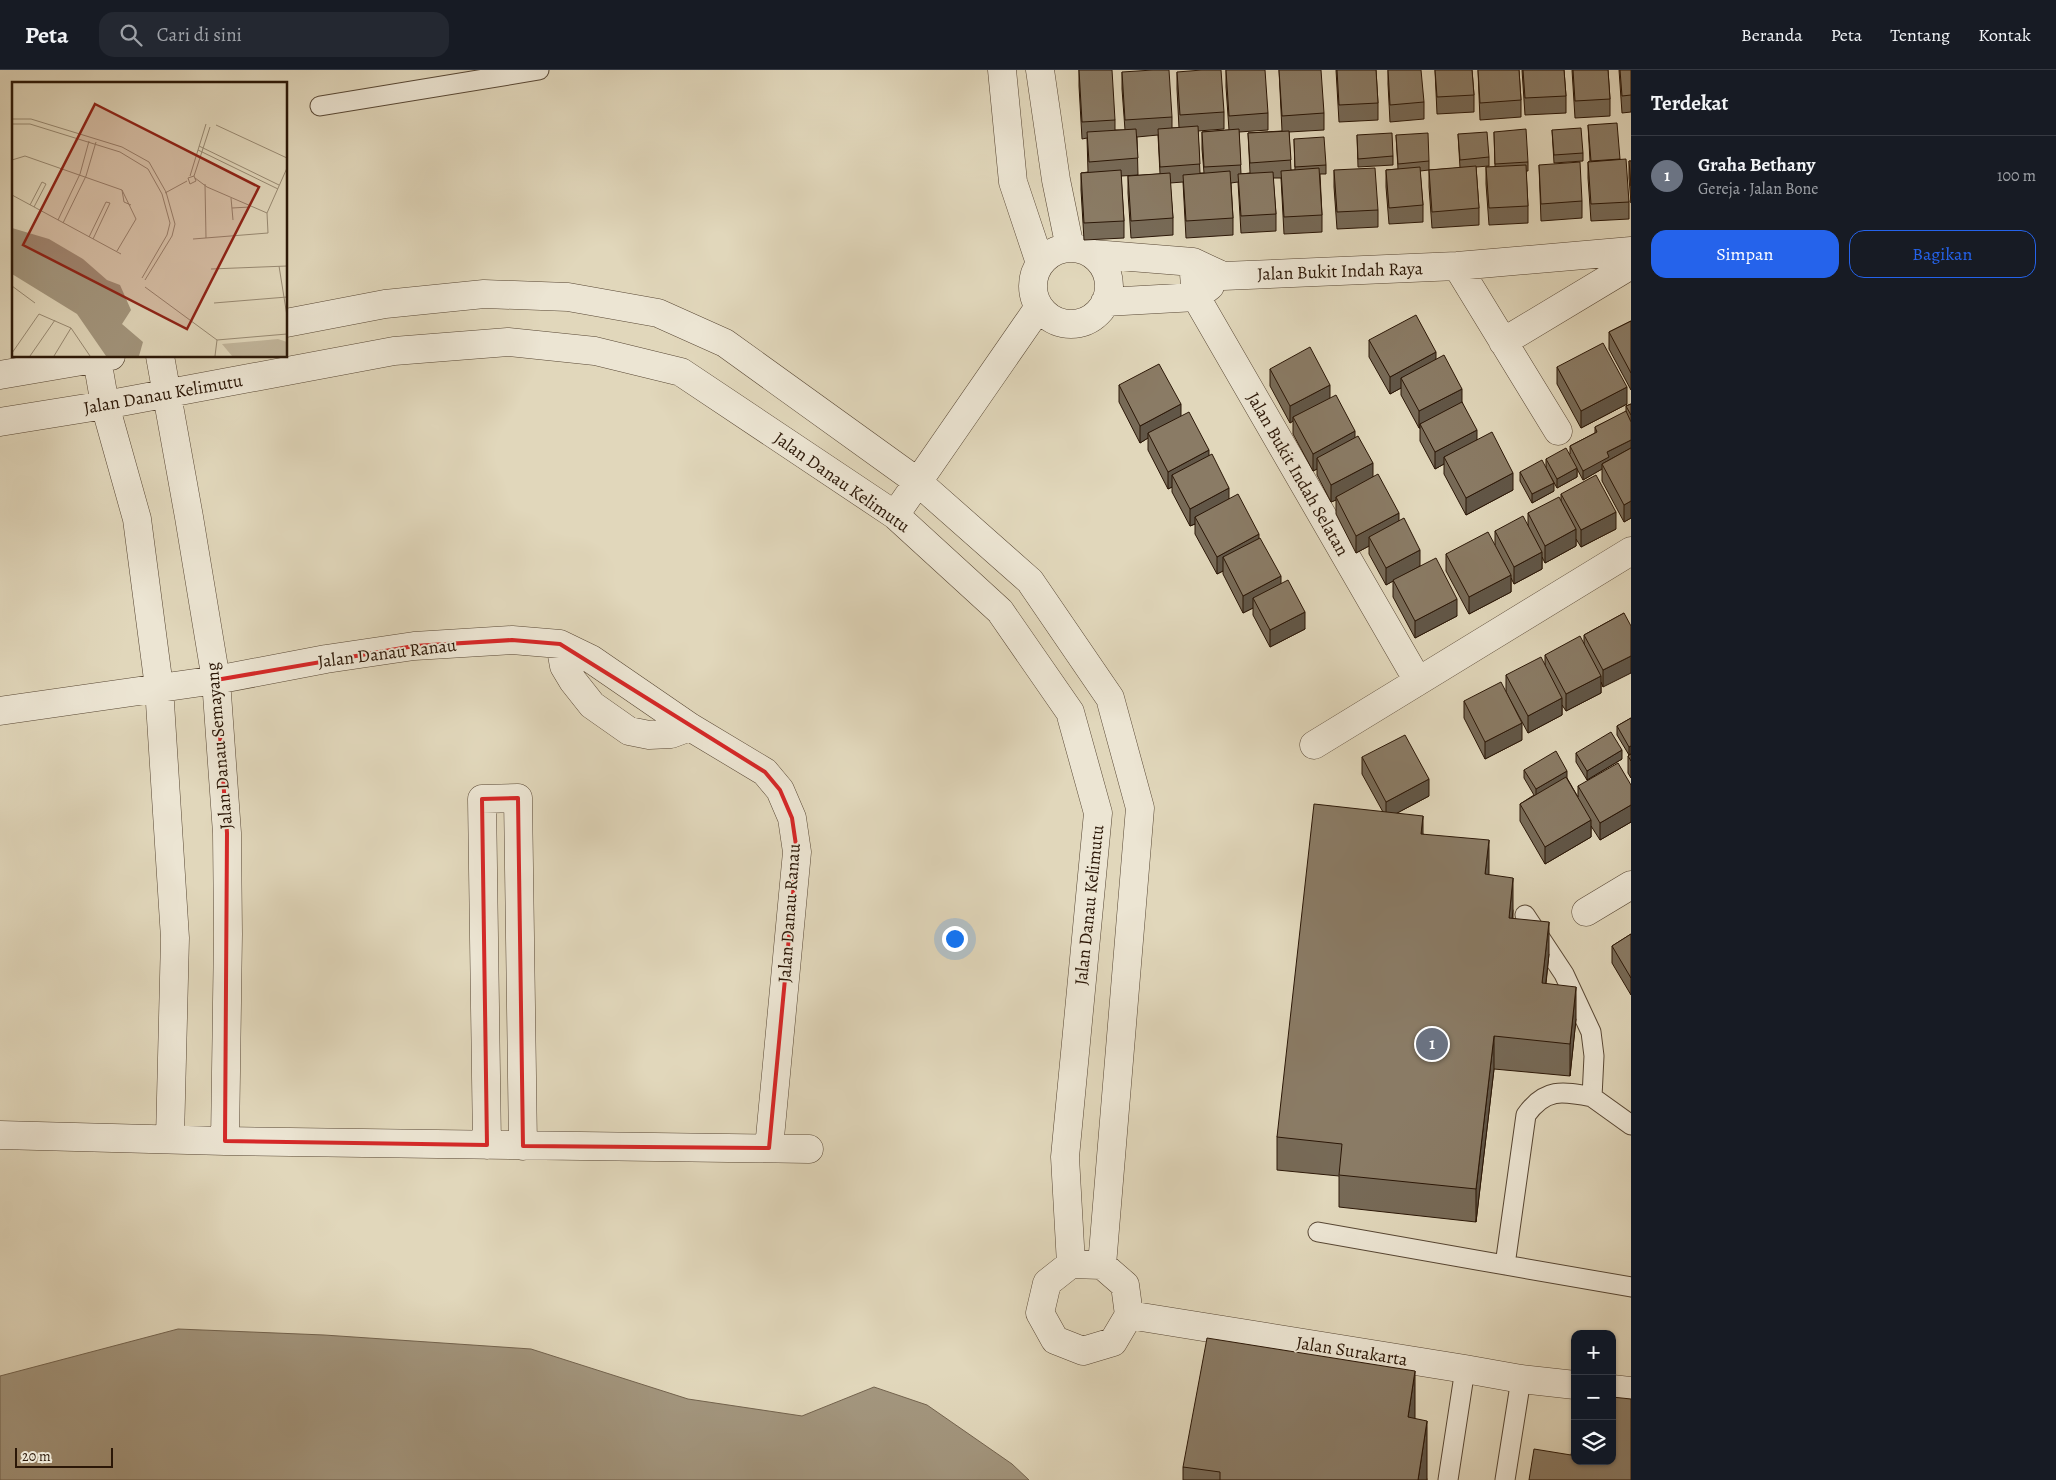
<!DOCTYPE html>
<html lang="id">
<head>
<meta charset="utf-8">
<style>
  body { margin:0; font-family:Alegreya,serif; background:#242831; color:#f1f3f6 }
  .controls { position:absolute; right:15px; bottom:15px; display:grid; overflow:hidden; border-radius:10px; box-shadow:0 1px 4px #0004 }
  .controls button { width:45px; height:45px; display:grid; place-items:center; padding:0; border:0; border-bottom:1px solid #363941; background:#171b24; color:#f1f3f6; font:25px sans-serif }
  .scale { position:absolute; left:15px; bottom:12px; width:98px; box-sizing:border-box; padding-left:5px; border:2px solid #2b1707; border-top:0; font-size:14px; line-height:18px; white-space:nowrap; color:#2b1707; -webkit-text-stroke:4px #ece5d3; paint-order:stroke }
  .you { position:absolute; left:954px; top:868px; width:18px; height:18px; margin:-12px; border:4px solid #fff; border-radius:50%; background:#1a73e8; box-shadow:0 0 0 8px #1a73e833 }
  .badge { display:grid; place-items:center; width:32px; height:32px; border-radius:50%; background:#2563eb; color:#fff; font-size:16px; font-weight:700 }
  .pin { position:absolute; translate:-50% -50%; border:2px solid #fff; box-shadow:0 1px 5px #0006 }
  .list { margin:0; padding:0; list-style:none }
  h2 { display:flex; justify-content:space-between; align-items:center; height:65px; margin:0; padding:0 20px; font-size:21px }
  h2 small { font-size:16px; font-weight:400; color:#9ea1a6 }
  .list li { display:grid; grid-template-columns:32px 1fr auto; gap:15px; align-items:center; box-sizing:border-box; height:80px; padding:0 20px; border-top:1px solid #363941 }
  .list b { display:block; font-size:19px; white-space:nowrap }
  .list p { margin:0; font-size:16px; white-space:nowrap; color:#9ea1a6 }
  .list em { font-size:16px; font-style:normal; color:#9ea1a6 }
  .actions { display:flex; gap:10px; padding:15px 20px }
  .actions a { flex:1; padding:11px 0; border:1px solid #2563eb; border-radius:15px; text-align:center; font-size:18px; color:#2563eb }
  .actions .main { background:#2563eb; color:#fff }
  .icon { flex:none; width:28px; height:28px; fill:none; stroke:currentColor; stroke-width:2; stroke-linecap:round; stroke-linejoin:round }
  .map { position:relative; flex:none; width:1631px; height:1410px; overflow:hidden }
  header { display:flex; align-items:center; gap:30px; box-sizing:border-box; height:70px; padding:0 25px; background:#171b24; border-bottom:1px solid #363941 }
  header strong { font-size:24px }
  nav { display:flex; gap:28px; margin-inline-start:auto; font-size:18px }
  .search { width:350px; height:45px; background:#242831; display:flex; align-items:center; gap:12px; box-sizing:border-box; padding:0 18px; border-radius:15px; color:#9ea1a6; font-size:19px }
  main { display:flex }
  aside { flex:1; background:#171b24 }
  .map>svg:first-child { display:block }
</style>
</head>
<body>
<header>
<strong>Peta</strong>
<div class="search"><svg class="icon" aria-label="search" viewBox="0 0 24 24"><circle cx="10" cy="10" r="6"/><path d="M15 15l6 6"/></svg>Cari di sini</div>
<nav><a>Beranda</a><a>Peta</a><a>Tentang</a><a>Kontak</a></nav>
</header>
<main>
<div class="map">
<svg width="1631" height="1410" viewBox="0 0 1631 1410">
  <rect width="100%" height="100%" fill="#e1d7bb"/>
  <filter id="stains"><feTurbulence type="fractalNoise" baseFrequency=".004" numOctaves="4"/><feColorMatrix values="0 0 0 0 .2 0 0 0 0 .09 0 0 0 0 .02 0 0 0 .5 -.17"/></filter>
  <radialGradient id="worn" r=".72"><stop offset=".6" stop-color="#630" stop-opacity="0"/><stop offset="1" stop-color="#630" stop-opacity=".3"/></radialGradient>
  <!-- water -->
  <path fill="#a3967e" stroke="#73634e" d="M178 1259 324 1265 531 1279 688 1329 802 1346 874 1317 927 1335 1012 1394 1029 1410H0V1306Z"/>
  <g fill="none" stroke-linecap="round" stroke-linejoin="round">
    <defs>
      <path id="lane" d="M320 36 539 0
        M1525 845 1564 904 1591 962 1594 986 1592 1027 1631 1055
        M1318 1162 1505 1195 1526 1045C1545 1018 1562 1021 1592 1027
        M1505 1195 1631 1217
        M1448 1410 1465 1299
        M1505 1410 1521 1309"/>
      <path id="street" d="M1002 0 1013 112 1040 193
        M1040 0 1056 110 1070 178
        M1033 216a38 38 0 1 1 76 0a38 38 0 1 1-76 0Z
        M1093 184 1193 192 1223 206 1457 196 1631 181
        M1193 192 1196 227 1418 611
        M1457 196 1558 361
        M1105 232 1196 227 1210 216
        M286 253 385 234 484 224 568 227 658 243 725 273 918 412 1030 511 1110 628 1140 738 1102 1195
        M1503 272 1631 195
        M160 286 189 447 216 610 227 763 228 864 225 1071
        M97 289 105 335 137 449 159 617 175 868 170 1068
        M0 305 111 286
        M0 352 105 335 394 281 508 272 595 281 681 302 895 445 1000 541 1070 642 1098 743 1065 1087 1071 1194
        M895 445 1039 237
        M560 574 564 596 573 611 592 635 629 661 649 665 671 664 690 657
        M0 641 216 610 326 589 414 576 512 570 560 574 591 589 690 657 765 702 780 720 792 748 797 782 769 1078
        M1314 675 1631 481
        M1586 842 1631 815
        M0 1065 225 1071 809 1079
        M487 1075 482 729 518 728 523 1076
        M1071 1194 1102 1195 1125 1215 1129 1245 1113 1272 1083 1281 1055 1270 1040 1243 1047 1213Z
        M1129 1245 1465 1299 1521 1309 1575 1315
        M1612 1319 1631 1321"/>
    </defs>
    <!-- lane casing -->
    <use href="#lane" stroke="#584734" stroke-width="21"/>
    <!-- street casing -->
    <use href="#street" stroke="#584734" stroke-width="29"/>
    <!-- lane -->
    <use href="#lane" stroke="#ece5d3" stroke-width="19"/>
    <!-- street -->
    <use href="#street" stroke="#ece5d3" stroke-width="28"/>
  </g>
  <!-- wall -->
  <path fill="#776a57" stroke="#2b1707" d="M1079 0 1115 50V60H1125L1122 19V2L1172 47V58H1179L1177 19V2L1224 42V59L1198 61 1200 103H1204L1202 79V62L1229 60 1226 17V0L1268 43V60L1239 62 1241 104 1250 103 1248 63 1282 61 1279 0 1324 43V60L1289 62 1291 100H1295L1294 69 1326 95V104H1320L1322 145V162L1284 164 1281 108H1273L1276 144V161L1241 163 1238 112 1231 113 1233 148V165L1186 168 1183 112 1170 113 1173 148V165L1131 168 1128 123V106L1160 104 1158 65 1137 67 1138 105 1121 106 1124 151V168L1084 170 1081 120V103L1088 102 1087 68 1082 69 1079 16Z
    M1336 0H1376L1378 33V50L1339 52Z
    M1388 0 1424 32V49L1390 52 1388 14Z
    M1435 0H1472L1474 25V42L1437 44Z
    M1478 0H1519L1521 30V47L1480 50Z
    M1522 0H1564L1566 26V43L1525 45Z
    M1572 0H1608L1610 29V46L1575 48Z
    M1619 0H1631V42L1622 43Z
    M1588 55 1620 89 1629 132V149L1591 151 1588 108V92L1590 91Z
    M1552 60 1583 83V91L1554 93Z
    M1494 62 1528 92V101H1526L1528 136V153L1489 155 1486 114V97H1495Z
    M1458 64 1489 87V96L1476 97 1479 138V155L1432 158 1429 117V100L1460 98Z
    M1357 65 1393 86V95L1358 97Z
    M1396 65 1429 91V100L1420 101 1423 135V152L1389 154 1386 117V100L1398 99Z
    M1629 91H1631V133L1629 108Z
    M1539 95 1582 131V148L1541 151Z
    M1334 100 1378 140V157L1337 159 1334 117Z
    M1631 251V320L1609 279V262Z
    M1369 270 1436 289 1462 332 1477 370 1513 420 1466 445 1444 404V394L1435 399 1420 371V358H1419L1401 325V318L1390 324 1369 287Z
    M1557 297 1627 334 1581 358 1557 314Z
    M1270 299 1355 368 1373 407 1399 451 1420 496 1457 546 1415 568 1393 527V511L1386 515 1369 484V476L1356 483 1336 444V430L1331 432 1317 405V399L1313 401 1293 364V351L1290 353 1270 316Z
    M1119 315 1181 346 1209 385 1229 429 1259 468 1281 514 1305 559 1270 577 1253 545V538L1243 543 1223 504V501L1217 504 1195 464V454L1190 456 1172 422V417L1168 419 1148 380V368L1140 373 1119 332Z
    M1631 334V448L1624 452 1602 411V399L1583 410 1577 399V407L1557 418 1546 398V389L1570 384V376L1595 363V357L1626 342V336Z
    M1520 402 1554 421 1532 433 1520 411Z
    M1561 424 1616 459 1581 477 1576 469V476L1545 493 1542 487V499L1514 514 1511 508V522L1469 544 1446 501V484L1495 475V461L1528 456V443L1561 431Z
    M1624 543 1603 617 1601 612V623L1566 641 1562 635V645L1528 663 1506 622V605L1545 595V585L1584 574V565Z
    M1464 631 1522 670 1485 689 1464 648Z
    M1631 648V708L1628 703V686L1629 685 1617 665V656Z
    M1576 683 1622 689 1587 710 1576 692Z
    M1362 687 1429 726 1397 743 1423 764 1489 805 1513 840V848L1549 884 1546 914 1576 949 1570 1006 1494 999 1476 1152 1339 1137V1106L1277 1100V1067L1383 742 1362 704Z
    M1524 700 1567 708 1578 727V716L1631 715V752L1600 770 1591 756V767L1545 794 1520 751V734L1534 725 1524 708Z
    M1631 864V925L1612 893V876Z
    M1415 1349 1427 1410H1183V1397Z"/>
  <!-- shaded-wall -->
  <path fill="#615647" stroke="#2b1707" d="M1436 282V299L1401 308V318L1390 324V307Z
    M1330 315V332L1293 347V351L1290 353V336Z
    M1627 317V334L1581 358V341Z
    M1462 319V336L1420 354V358H1419V341Z
    M1181 334V351L1148 363V368L1140 373V356Z
    M1477 360V377L1444 387V394L1435 399V382Z
    M1355 361V378L1317 388V399L1313 401V384Z
    M1631 370V378L1602 394V399L1583 410V401L1607 382Z
    M1209 380V397L1172 405V417L1168 419V402Z
    M1373 393V410L1336 427V430L1331 432V415Z
    M1577 398V407L1557 418V409Z
    M1513 403V420L1466 445V428Z
    M1554 413V421L1532 433V424Z
    M1229 418V435L1195 447V454L1190 456V439Z
    M1631 431V448L1624 452V435Z
    M1616 442V459L1581 477V460Z
    M1399 443V460L1369 467V476L1356 483V466Z
    M1576 459V476L1545 493V476Z
    M1259 464V481L1223 487V501L1217 504V487Z
    M1420 480V496L1386 515V498Z
    M1542 482V499L1514 514V497Z
    M1511 505V522L1469 544V527Z
    M1281 506V523L1253 528V538L1243 543V526Z
    M1457 529V546L1415 568V551Z
    M1305 542V559L1270 577V560Z
    M1631 586V603L1603 617V600Z
    M1601 606V623L1566 641V624Z
    M1562 628V645L1528 663V646Z
    M1522 653V670L1485 689V672Z
    M1631 676V684L1629 685V677Z
    M1622 680V689L1587 710V701Z
    M1567 701V710L1536 728V719Z
    M1429 709V726L1386 749V732Z
    M1631 735V752L1600 770V753Z
    M1423 746V779L1421 764Z
    M1591 750V767L1545 794V777Z
    M1489 770V803L1485 837V804Z
    M1513 808V840L1509 880V848Z
    M1549 852V884L1542 946V913Z
    M1576 917V949L1570 1006V974Z
    M1494 966V999L1476 1152V1119Z
    M1415 1301V1371L1408 1347Z
    M1427 1351V1410H1418Z"/>
  <!-- building -->
  <path fill="#8a7b65" stroke="#2b1707" d="M1079 0H1112L1115 50 1082 52Z
    M1153 0H1169L1172 47 1125 50 1122 2Z
    M1202 0H1221L1224 42 1180 45 1177 2Z
    M1226 0H1265L1268 43 1229 46Z
    M1279 0H1321L1324 43 1282 46Z
    M1337 0H1376L1378 33 1339 35Z
    M1388 0H1421L1424 32 1390 35Z
    M1435 0H1472L1474 25 1437 27Z
    M1478 0H1519L1521 30 1480 33Z
    M1523 0H1564L1566 26 1525 28Z
    M1573 0H1608L1610 29 1575 31Z
    M1620 0H1631V25L1622 26Z
    M1617 53 1620 89 1591 91 1588 55Z
    M1198 56 1200 94 1160 97 1158 59Z
    M1581 58 1583 83 1554 85 1552 60Z
    M1136 59 1138 88 1089 92 1087 62Z
    M1239 59 1241 95 1204 97 1202 62Z
    M1526 59 1528 92 1495 94 1494 62Z
    M1289 61 1291 90 1250 93 1248 63Z
    M1487 62 1489 87 1460 90 1458 64Z
    M1392 63 1393 86 1358 89 1357 65Z
    M1428 63 1429 91 1398 94 1396 65Z
    M1324 67 1326 95 1295 97 1294 69Z
    M1626 89 1629 132 1591 134 1588 92Z
    M1629 91H1631V116Z
    M1580 92 1582 131 1541 134 1539 95Z
    M1526 95 1528 136 1489 138 1486 97Z
    M1476 96 1479 138 1432 142 1429 100Z
    M1420 97 1423 135 1389 138 1386 100Z
    M1319 98 1322 145 1284 147 1281 101Z
    M1375 98 1378 140 1337 142 1334 100Z
    M1121 100 1124 151 1084 153 1081 103Z
    M1230 101 1233 148 1186 151 1183 105Z
    M1273 102 1276 144 1241 146 1238 104Z
    M1170 103 1173 148 1131 151 1128 106Z
    M1416 245 1436 282 1390 307 1369 270Z
    M1631 251V303L1609 262Z
    M1603 273 1627 317 1581 341 1557 297Z
    M1310 277 1330 315 1290 336 1270 299Z
    M1444 285 1462 319 1419 341 1401 308Z
    M1159 294 1181 334 1140 356 1119 315Z
    M1336 325 1355 361 1313 384 1293 347Z
    M1462 332 1477 360 1435 382 1420 354Z
    M1631 334V345L1626 336Z
    M1626 341 1631 352V370L1607 382 1609 387 1583 401 1570 376 1597 362 1595 357Z
    M1189 342 1209 380 1168 402 1148 363Z
    M1492 362 1513 403 1466 428 1444 387Z
    M1358 366 1373 393 1331 415 1317 388Z
    M1566 378 1577 398 1557 409 1546 389Z
    M1631 378V431L1624 435 1602 394Z
    M1212 384 1229 418 1190 439 1172 405Z
    M1542 390 1554 413 1532 424 1520 402Z
    M1378 404 1399 443 1356 466 1336 427Z
    M1596 405 1616 442 1581 460 1561 424Z
    M1238 424 1259 464 1217 487 1195 447Z
    M1559 427 1576 459 1545 476 1528 443Z
    M1523 446 1542 482 1514 497 1495 461Z
    M1404 448 1420 480 1386 498 1369 467Z
    M1488 462 1511 505 1469 527 1446 484Z
    M1260 468 1281 506 1243 526 1223 487Z
    M1436 488 1457 529 1415 551 1393 510Z
    M1288 510 1305 542 1270 560 1253 528Z
    M1624 543 1631 556V586L1603 600 1584 565Z
    M1580 566 1601 606 1566 624 1545 585Z
    M1541 587 1562 628 1528 646 1506 605Z
    M1501 612 1522 653 1485 672 1464 631Z
    M1631 648V676L1629 677 1617 656Z
    M1611 662 1622 680 1587 701 1576 683Z
    M1405 665 1429 709 1386 732 1362 687Z
    M1556 681 1567 701 1536 719 1524 700Z
    M1631 684V691L1628 686Z
    M1618 693 1631 715V735L1600 753 1578 716Z
    M1566 707 1591 750 1545 777 1520 734Z
    M1314 734 1423 746 1421 764 1489 770 1485 804 1513 808 1509 848 1549 852 1542 913 1576 917 1570 974 1494 966 1476 1119 1339 1105 1342 1074 1277 1067Z
    M1631 864V908L1612 876Z
    M1207 1268 1415 1301 1408 1347 1427 1351 1418 1410H1220V1402L1183 1397Z
    M1612 1327 1631 1329V1410H1529L1534 1379 1571 1385 1575 1363V1391H1612Z"/>
  <!-- marked area -->
  <path fill="none" stroke="#d62828" stroke-width="4" stroke-linejoin="round" d="M512 570 560 574 765 702 780 720 792 748 797 782 769 1078 523 1076 518 728 482 729 487 1075 225 1071 227 763 216 610 414 576Z"/>
  <g text-anchor="middle" stroke-width="4" stroke-linejoin="round" paint-order="stroke">
    <!-- street labels -->
    <g font-size="18" fill="#2b1707" stroke="#ece5d3">
      <text transform="translate(1340 201) rotate(-2)" y="6">Jalan Bukit Indah Raya</text>
      <text transform="translate(163 324) rotate(-10)" y="6">Jalan Danau Kelimutu</text>
      <text transform="translate(1298 404) rotate(60)" y="6">Jalan Bukit Indah Selatan</text>
      <text transform="translate(842 412) rotate(35)" y="6">Jalan Danau Kelimutu</text>
      <text transform="translate(387 583) rotate(-7)" y="6">Jalan Danau Ranau</text>
      <text transform="translate(219 676) rotate(-95)" y="6">Jalan Danau Semayang</text>
      <text transform="translate(1089 835) rotate(-84)" y="6">Jalan Danau Kelimutu</text>
      <text transform="translate(789 843) rotate(-86)" y="6">Jalan Danau Ranau</text>
      <text transform="translate(1352 1281) rotate(9)" y="6">Jalan Surakarta</text>
    </g>
  </g>
  <!-- overview -->
  <g transform="translate(12 12)">
    <rect width="275" height="275" fill="#e1d7bb"/>
    <path d="M266 257 275 260V274H220L210 262Z" fill="#c2b69c"/>
    <path d="M0 146 37 157 71 177 95 198 108 203 119 228 110 242 131 260 127 274H94L65 232 0 192Z" fill="#a3967e"/>
    <path fill="none" stroke="#988a73" stroke-width="1" d="M0 37H19L110 65 137 80 154 110 163 142 160 154 133 198M0 42H18L108 70 136 87 150 112 158 141 155 153 130 196M204 43 275 76M187 64 267 103M186 68 266 107M0 78 13 74 110 108 124 137 105 169M178 94 194 42M182 94 176 96 178 102 184 99 182 94 198 45M183 96 195 105 255 131M193 102 194 156M110 108 112 120 119 123M153 111 175 99M0 113 109 172M219 116 221 138M18 123 30 100 34 102 22 125M220 126 238 125M275 135V156M46 138 68 92 77 59M51 141 74 94 84 60M77 155 94 120 98 121 81 157M181 157 256 151 255 131 275 86M267 184 275 234M199 187 275 184M0 204 23 221M133 205 205 258 275 252M202 221 275 215M0 271 27 232 59 246 78 274M18 274 43 238M42 274 59 246M203 274 205 258"/>
    <path fill="#8f2418" fill-opacity="0.15" stroke="#8f2418" stroke-width="2.5" d="M83 22 247 105 175 247 11 163Z"/>
    <rect width="275" height="275" fill="none" stroke="#2b1707" stroke-width="2.5"/>
  </g>
  <rect width="100%" height="100%" filter="url(#stains)"/>
  <rect width="100%" height="100%" fill="url(#worn)"/>
</svg>
<div class="controls">
<button>+</button>
<button>−</button>
<button><svg class="icon" aria-label="layers" viewBox="0 0 24 24"><path d="M12 4l9 5-9 5-9-5zM3 14l9 5 9-5"/></svg></button>
</div>
<div class="scale">20 m</div>
<div class="you"></div>
<div class="pin badge" style="left:1432px;top:974px;background:#6b7280">1</div>
</div>
<aside>
<h2>Terdekat<small></small></h2>
<ul class="list">
<li><span class="badge" style="background:#6b7280">1</span><div><b>Graha Bethany</b><p>Gereja · Jalan Bone</p></div><em>100 m</em></li>
</ul>
<div class="actions"><a class="main">Simpan</a><a>Bagikan</a></div>
</aside>
</main>
</body>
</html>
